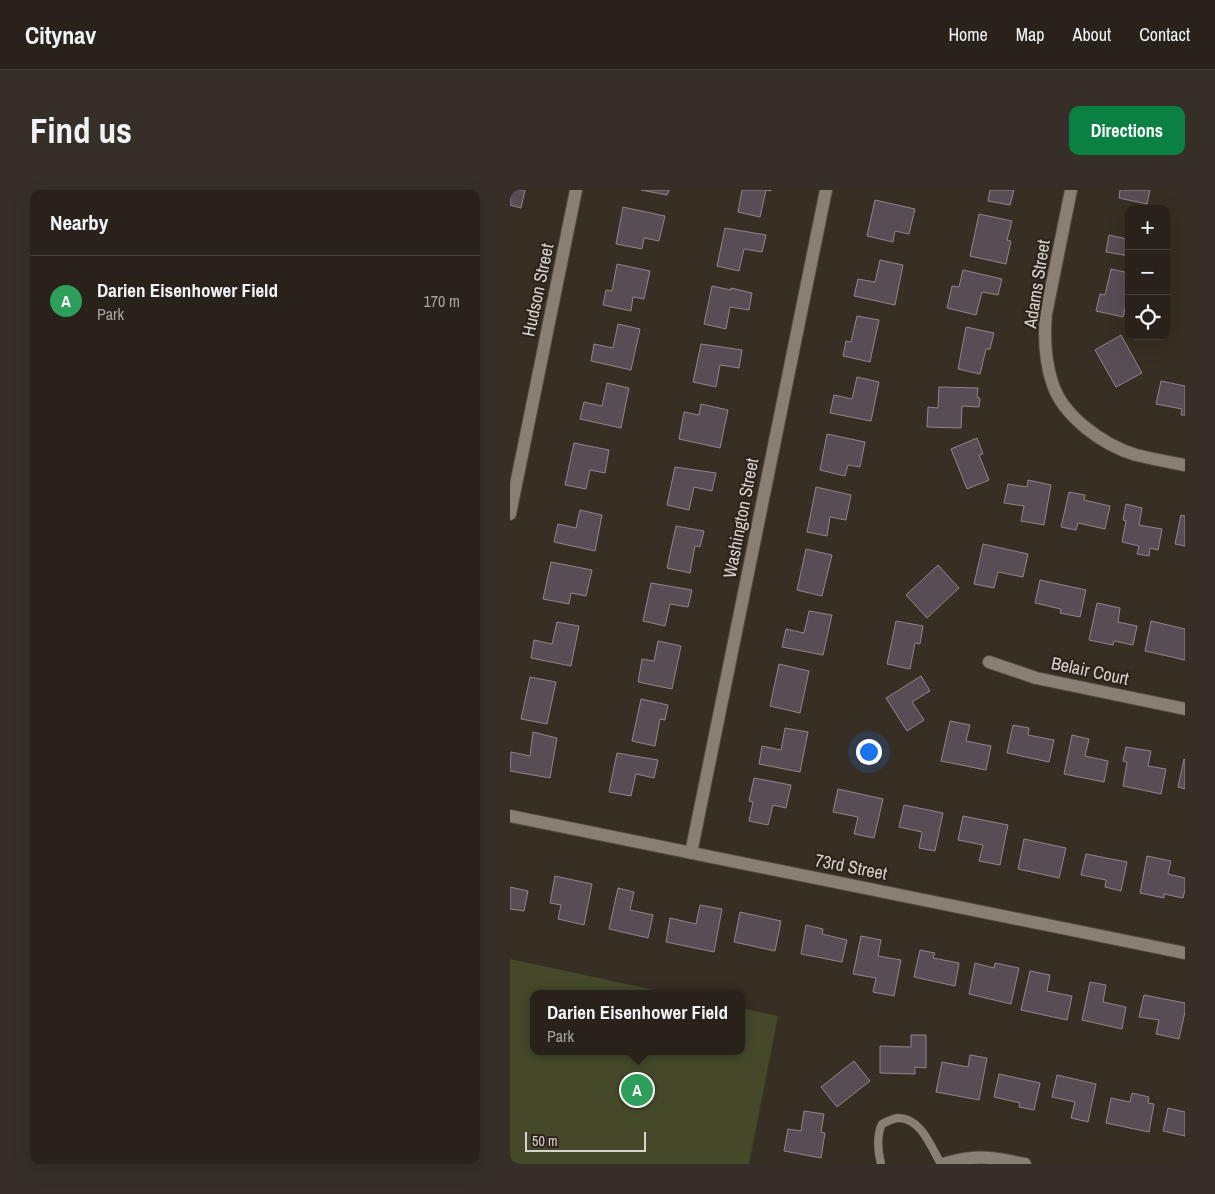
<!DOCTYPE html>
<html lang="en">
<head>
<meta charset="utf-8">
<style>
  body { margin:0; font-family:"Archivo Narrow",sans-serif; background:#352f28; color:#f1f3f6 }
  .controls { position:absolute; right:15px; top:15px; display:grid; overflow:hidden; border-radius:10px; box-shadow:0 5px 20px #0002 }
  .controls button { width:45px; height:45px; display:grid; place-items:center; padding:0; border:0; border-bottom:1px solid #453f3a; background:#29221b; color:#f1f3f6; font:25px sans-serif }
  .scale { position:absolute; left:15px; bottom:12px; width:121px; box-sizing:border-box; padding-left:5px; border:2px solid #d9d3ce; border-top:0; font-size:14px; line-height:18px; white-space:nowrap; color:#d9d3ce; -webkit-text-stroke:4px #2d241b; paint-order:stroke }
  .you { position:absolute; left:358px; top:561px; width:18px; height:18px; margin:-12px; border:4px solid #fff; border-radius:50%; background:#1a73e8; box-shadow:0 0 0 8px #1a73e833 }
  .badge { display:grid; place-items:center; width:32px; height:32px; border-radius:50%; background:#0b8043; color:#fff; font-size:16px; font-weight:700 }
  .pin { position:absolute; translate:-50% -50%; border:2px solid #fff; box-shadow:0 1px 5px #0006 }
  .popup { position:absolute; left:20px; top:800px; width:215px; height:65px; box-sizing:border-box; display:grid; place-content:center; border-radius:10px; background:#29221b; filter:drop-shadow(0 1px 4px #0005); font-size:16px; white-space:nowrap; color:#a5a4a3 }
  .popup b { font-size:19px; color:#f1f3f6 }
  .popup::after { content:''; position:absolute; left:50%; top:100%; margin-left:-10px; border:10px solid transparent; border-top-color:#29221b }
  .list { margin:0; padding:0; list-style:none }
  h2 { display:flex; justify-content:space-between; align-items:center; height:65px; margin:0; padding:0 20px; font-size:21px }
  h2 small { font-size:16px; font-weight:400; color:#a5a4a3 }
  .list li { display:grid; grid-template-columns:32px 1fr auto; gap:15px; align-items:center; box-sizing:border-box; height:90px; padding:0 20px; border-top:1px solid #453f3a }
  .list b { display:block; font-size:19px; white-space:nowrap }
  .list p { margin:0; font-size:16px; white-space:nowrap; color:#a5a4a3 }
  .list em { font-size:16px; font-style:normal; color:#a5a4a3 }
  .icon { flex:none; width:28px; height:28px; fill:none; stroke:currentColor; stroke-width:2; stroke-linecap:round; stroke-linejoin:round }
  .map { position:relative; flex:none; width:675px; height:974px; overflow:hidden; border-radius:10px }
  header { display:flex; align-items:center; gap:30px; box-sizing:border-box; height:70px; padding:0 25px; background:#29221b; border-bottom:1px solid #453f3a }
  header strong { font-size:24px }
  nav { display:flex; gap:28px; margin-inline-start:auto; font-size:18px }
  .intro { display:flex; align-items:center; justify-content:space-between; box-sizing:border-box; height:120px; padding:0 30px }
  h1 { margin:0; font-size:35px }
  .button { padding:12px 22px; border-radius:10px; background:#0b8043; color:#fff; font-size:18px; font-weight:700 }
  main { display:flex; gap:30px; padding:0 30px }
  aside { flex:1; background:#29221b; border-radius:10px; box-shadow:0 5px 20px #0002 }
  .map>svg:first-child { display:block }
</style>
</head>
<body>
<header>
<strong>Citynav</strong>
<nav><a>Home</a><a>Map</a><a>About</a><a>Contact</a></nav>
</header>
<div class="intro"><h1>Find us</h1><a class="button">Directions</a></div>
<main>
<aside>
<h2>Nearby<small></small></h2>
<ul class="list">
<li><span class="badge" style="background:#2e9e5b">A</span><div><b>Darien Eisenhower Field</b><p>Park</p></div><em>170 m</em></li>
</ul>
</aside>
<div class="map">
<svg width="675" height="974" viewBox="0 0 675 974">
  <rect width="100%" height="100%" fill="#372e24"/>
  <!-- green -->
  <path fill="#45492a" d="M0 769 163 804H23V861H231V818L268 826 239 974H0Z"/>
  <!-- building -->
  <path fill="#594d55" stroke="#92848d" d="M0 0H15L11 18 0 15Z
    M131 0H159L157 5Z
    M232 0H261V1L256 0 250 27 228 22Z
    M480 0H504L500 15 478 11Z
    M610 0H640L637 14 609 8Z
    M365 10 405 19 399 44 385 41 383 52 357 46Z
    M113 17 155 26 149 51 134 48 132 59 106 54Z
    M469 24 502 31 497 50 501 51 496 74 460 66Z
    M215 38 256 45 252 62 234 59 229 81 207 76Z
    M619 38V66L596 62 599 45 617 49Z
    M370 70 393 75 385 115 344 106 348 89 365 92Z
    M107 74 140 81 134 109 123 107 121 121 93 115 96 100 102 101Z
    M601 79 619 83V102L613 127 586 121 590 104 595 105Z
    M453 80 492 89 488 105 472 102 466 125 437 118 442 96 449 97Z
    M202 96 221 100V98L242 103 239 120 220 117 216 139 194 134Z
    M347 126 369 130 360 172 333 166 336 151 341 152Z
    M108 134 130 139 121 180 81 171 84 154 103 158Z
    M456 137 484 143 480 159H476L470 184 448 179Z
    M611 145 632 183 606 197 585 160Z
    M191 154 232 160 229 178 210 175 206 197 183 192Z
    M347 187 369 192 361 231 320 223 324 205 342 209Z
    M651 191 675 196V225H671L672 219 646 214Z
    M97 193 119 198 111 238 70 229 74 212 92 216Z
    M429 197 468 198 467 207 470 208 469 217 452 216 451 238 417 237 418 217 428 218Z
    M191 214 218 220 210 258 169 249 174 222 189 225Z
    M317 244 355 252 350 277 338 275 335 286 310 280Z
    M467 248 473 264 469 265 479 290 457 299 441 259Z
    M64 253 99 260 95 283 80 280 76 299 55 295Z
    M165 277 206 283 202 301 184 297 179 320 157 315Z
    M518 290 541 295 534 335 511 331 514 316 494 313 498 294 517 297Z
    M306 297 341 305 336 330 320 327 317 346 297 342Z
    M559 302 575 305 574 310 600 316 595 339 568 333 566 340 551 337Z
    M616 314 632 318 629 335 652 339 648 360 640 358 639 366 627 364 629 356 612 352 616 331 613 330Z
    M70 320 92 325 85 361 44 352 48 334 66 338Z
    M671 325 675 326V356L665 354Z
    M166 336 194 341 190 357 185 356 180 383 157 378Z
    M473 354 518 364 513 387 488 382 484 398 464 394Z
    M296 359 322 365 312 406 287 400Z
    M41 372 82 380 76 406 61 403 59 414 33 409Z
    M428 375 449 398 417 428 396 405Z
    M530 390 576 400 570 427 550 423 551 419 525 413Z
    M141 393 182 400 178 417 160 414 155 436 133 431Z
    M587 413 610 418 608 432 627 436 623 455 604 451 603 455 579 450Z
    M299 421 322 425 313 465 272 457 276 439 294 443Z
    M386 431 413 436 410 454 405 453 400 479 377 474Z
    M641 431 675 439V470L635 461Z
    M47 432 69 436 61 476 21 468 24 450 42 454Z
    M148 451 171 456 162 499 128 492 132 469 144 471Z
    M269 474 299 481 290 523 260 516Z
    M411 486 420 501 402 512 414 530 397 541 376 508Z
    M20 487 46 492 37 534 11 529Z
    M131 509 158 515 155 530 150 529 145 556 122 551Z
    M440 531 460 535 456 551 481 556 476 580 431 571Z
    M503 535 519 538 518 545 544 550 539 572 497 563Z
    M275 538 298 542 290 582 249 574 252 556 271 560Z
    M23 542 47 548 40 588 0 581 1 562 20 566Z
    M562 545 579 549 575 566 598 571 594 592 554 584Z
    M616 557 641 561 638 576 656 579 651 604 613 596 617 572 613 571Z
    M107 563 148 570 144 588 126 584 121 606 99 602Z
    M674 569 675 570V599L668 597Z
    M244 588 281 595 276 618 263 615 258 635 239 631 243 612 239 611Z
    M328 599 373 609 364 648 344 644 348 627 323 622Z
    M394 615 433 623 425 661 409 658 412 642 389 637Z
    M453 626 498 635 490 675 469 671 473 655 448 650Z
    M514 649 556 658 549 688 508 679Z
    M576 664 617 672 611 701 595 697 596 690 571 685Z
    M637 666 661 671 658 684 675 688V700L673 708 654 704V708L630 703Z
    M45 686 82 694 74 735 48 729 51 715 40 713Z
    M0 697 18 701 14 721 0 719Z
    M108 698 124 702 120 720 143 725 138 748 99 739Z
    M190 715 212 719 204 762 156 752 160 728 186 734Z
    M230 722 271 731 265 761 224 752Z
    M296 735 313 739 312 744 337 750 332 772 291 764Z
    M351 746 371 750 368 766 391 770 384 806 363 802 366 788 343 784Z
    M410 760 425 763 423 768 449 773 445 796 404 787Z
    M465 773 484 778 485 773 509 778 501 814 459 804Z
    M520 781 540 785 537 801 562 806 557 830 511 820Z
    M580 792 596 795 593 812 616 817 612 839 572 830Z
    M634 805 675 813V822L669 849 646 844 649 830 629 827Z
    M401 845H416V878L405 877V884L370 883V856L401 857Z
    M460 865 477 868 469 910 426 902 432 872 458 877Z
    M344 871 360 891 327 917 311 897Z
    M489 884 530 893 524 920 509 917 510 913 484 907Z
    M547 885 586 894 578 932 561 928 565 912 542 907Z
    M622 903 639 907 638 913 644 914 639 942 596 933 601 908 620 912Z
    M658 918 675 922V946L653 941Z
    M294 921 314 924 311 942 315 943 311 968 274 961 278 939 291 941Z"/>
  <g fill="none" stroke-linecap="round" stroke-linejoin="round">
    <defs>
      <path id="service" d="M371 974C368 961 366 946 372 934 376 932 382 929 387 928 411 927 421 957 431 974"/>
      <path id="minor" d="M561 0 536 124C534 146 535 170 542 192 552 226 593 255 626 265 642 269 659 272 675 275
        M0 324 66 0
        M479 472 526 488 675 519
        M0 626 675 763
        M181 663 316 0
        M433 974C448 970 464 966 480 968 492 969 503 972 515 974"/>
    </defs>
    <!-- service casing -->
    <use href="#service" stroke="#524b43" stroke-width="9"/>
    <!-- minor casing -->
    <use href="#minor" stroke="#524b43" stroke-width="14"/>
    <!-- service -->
    <use href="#service" stroke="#8a7f74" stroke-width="8"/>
    <!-- minor -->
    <use href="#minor" stroke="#8a7f74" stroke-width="12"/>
  </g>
  <g text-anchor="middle" stroke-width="4.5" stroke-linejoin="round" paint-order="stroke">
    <!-- street labels -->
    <g font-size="18" fill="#d9d3ce" stroke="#2d241b">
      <text transform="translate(527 94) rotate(-81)" y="6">Adams Street</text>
      <text transform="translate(28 100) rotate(-78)" y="6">Hudson Street</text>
      <text transform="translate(231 328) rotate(-79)" y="6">Washington Street</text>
      <text transform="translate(580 481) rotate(12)" y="6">Belair Court</text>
      <text transform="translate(341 677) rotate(11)" y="6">73rd Street</text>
    </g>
  </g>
</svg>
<div class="controls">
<button>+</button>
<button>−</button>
<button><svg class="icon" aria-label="locate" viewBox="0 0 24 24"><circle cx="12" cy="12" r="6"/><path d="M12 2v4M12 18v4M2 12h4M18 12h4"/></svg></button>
</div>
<div class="scale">50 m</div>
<div class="you"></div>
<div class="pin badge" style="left:127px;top:900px;background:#2e9e5b">A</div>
<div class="popup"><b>Darien Eisenhower Field</b>Park</div>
</div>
</main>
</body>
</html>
